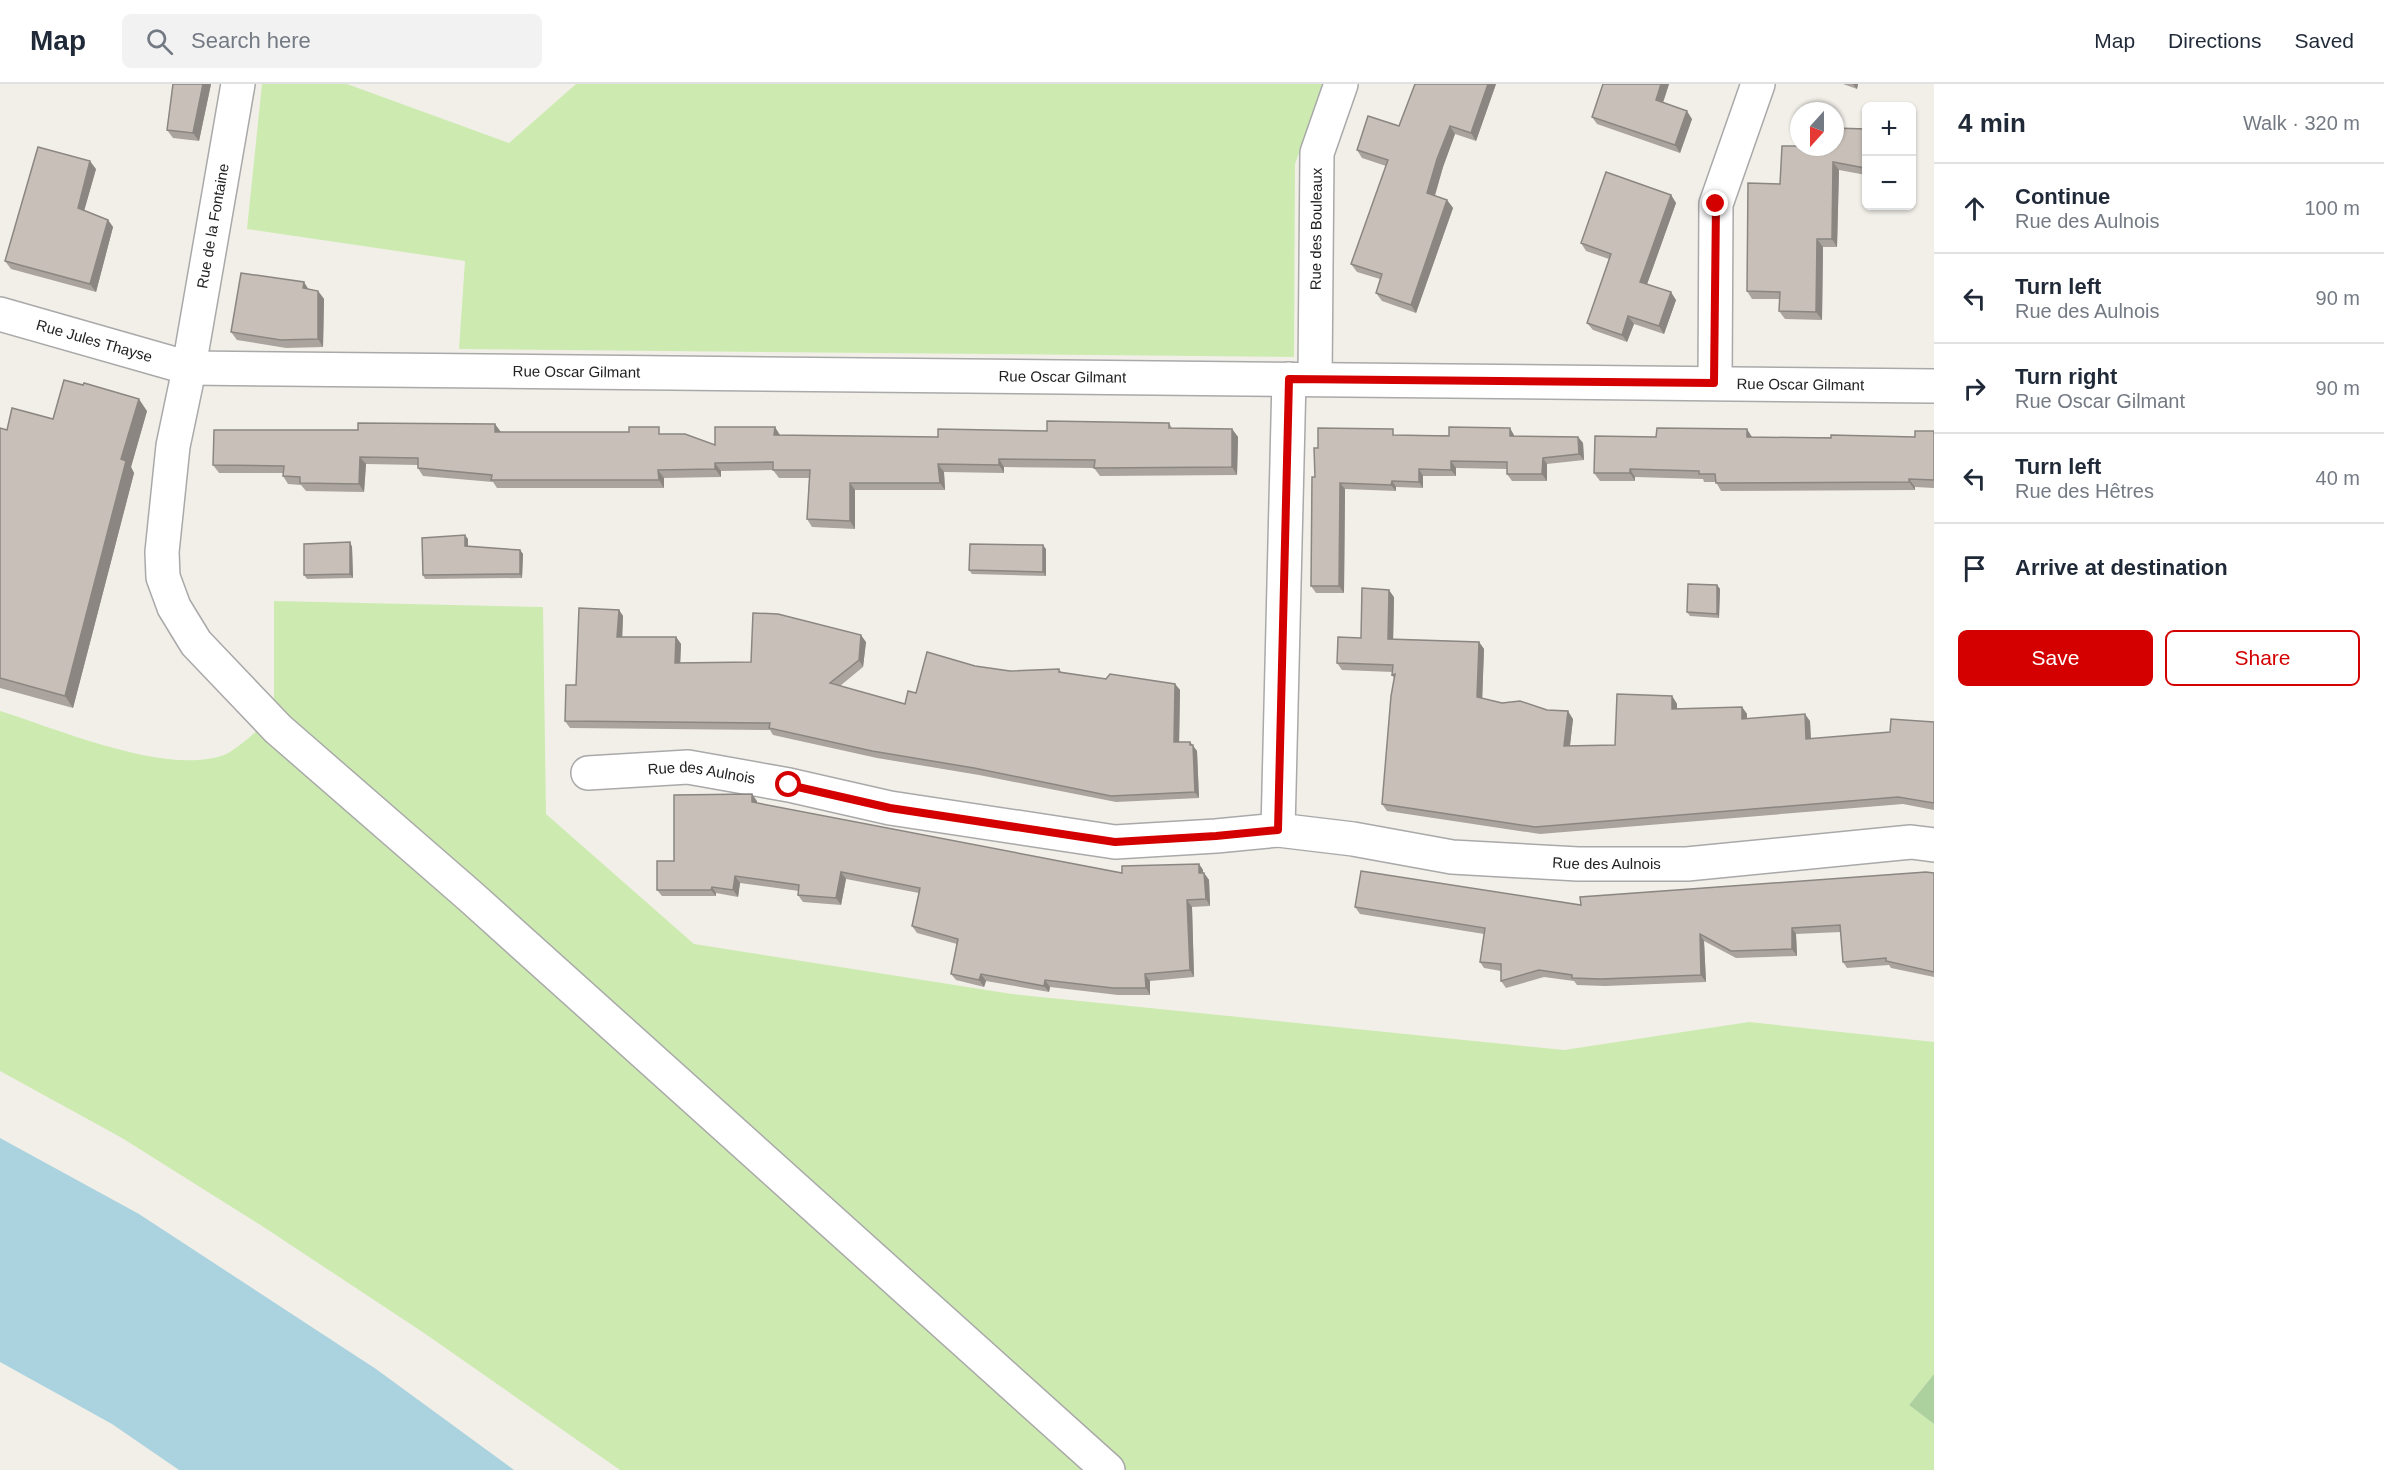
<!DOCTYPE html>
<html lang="en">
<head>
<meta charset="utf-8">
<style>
  body { margin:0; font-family:Helvetica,sans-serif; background:#f2f2f3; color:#1f2937 }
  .controls { position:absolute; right:18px; top:18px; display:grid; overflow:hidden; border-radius:9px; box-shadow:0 2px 4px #0004 }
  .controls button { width:54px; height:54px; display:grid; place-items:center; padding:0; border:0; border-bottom:2px solid #e0e1e3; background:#fff; color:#1f2937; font:30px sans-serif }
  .compass { position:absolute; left:1790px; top:18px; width:54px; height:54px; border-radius:50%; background:#fff; box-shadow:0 2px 4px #0004; rotate:201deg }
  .stop { position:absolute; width:18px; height:18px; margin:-14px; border:4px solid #d40000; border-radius:50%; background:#fff }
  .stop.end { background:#d40000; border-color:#fff; box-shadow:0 2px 6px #0008 }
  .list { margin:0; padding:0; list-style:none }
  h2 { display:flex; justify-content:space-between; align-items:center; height:78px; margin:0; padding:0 24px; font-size:26px }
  h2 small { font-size:20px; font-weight:400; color:#747a83 }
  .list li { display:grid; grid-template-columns:39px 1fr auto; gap:18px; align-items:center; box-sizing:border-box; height:90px; padding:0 24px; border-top:2px solid #e0e1e3 }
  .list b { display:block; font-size:22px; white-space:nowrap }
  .list p { margin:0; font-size:20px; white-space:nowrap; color:#747a83 }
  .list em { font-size:20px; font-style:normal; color:#747a83 }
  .actions { display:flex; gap:12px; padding:18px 24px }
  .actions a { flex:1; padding:14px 0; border:2px solid #d40000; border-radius:9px; text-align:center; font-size:21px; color:#d40000 }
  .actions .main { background:#d40000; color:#fff }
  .icon { flex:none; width:33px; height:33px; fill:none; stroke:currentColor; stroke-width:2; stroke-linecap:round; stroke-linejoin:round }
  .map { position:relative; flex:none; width:1934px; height:1386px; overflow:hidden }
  header { display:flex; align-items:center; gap:36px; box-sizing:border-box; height:84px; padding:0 30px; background:#fff; border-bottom:2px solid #e0e1e3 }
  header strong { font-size:28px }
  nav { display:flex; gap:33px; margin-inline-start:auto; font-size:21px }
  .search { width:420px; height:54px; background:#f2f2f3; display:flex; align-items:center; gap:15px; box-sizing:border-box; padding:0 21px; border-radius:9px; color:#747a83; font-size:22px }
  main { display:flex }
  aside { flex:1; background:#fff }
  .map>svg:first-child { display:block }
</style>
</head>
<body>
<header>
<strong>Map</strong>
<div class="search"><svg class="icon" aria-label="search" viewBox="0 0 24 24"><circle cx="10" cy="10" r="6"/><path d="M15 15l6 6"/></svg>Search here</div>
<nav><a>Map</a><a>Directions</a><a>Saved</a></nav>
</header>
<main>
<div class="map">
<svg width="1934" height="1386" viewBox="0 0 1934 1386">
  <rect width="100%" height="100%" fill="#f2efe9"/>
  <!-- grass -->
  <path fill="#cdebb0" d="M262 0H347L509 59 576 0H1324L1295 80 1294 273 459 265 465 177 247 145Z
    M274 517 543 523 546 730 694 860 1012 910 1564 966 1749 938 1934 958V1290L1909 1321 1934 1340V1386H620L424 1249 262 1142 122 1054 0 987V627C58 645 166 692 224 671 237 666 264 641 274 630Z"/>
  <!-- forest -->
  <path fill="#add19e" d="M1934 1290V1340L1909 1321Z"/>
  <!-- water -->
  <path fill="#aad3df" d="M0 1054 139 1130 376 1285 514 1386H179L112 1340 0 1278Z"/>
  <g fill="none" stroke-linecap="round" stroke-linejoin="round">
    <defs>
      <g id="minor">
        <path d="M238 0 186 300 173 362 162 468 163 493 174 523 196 559 278 645 470 812 1108 1386"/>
        <path id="s1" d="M0 230 189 284 1934 302"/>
        <path id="s2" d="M1289 295 1278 746 1353 755 1452 773 1578 780H1687L1911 758 1934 761"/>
        <path id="s3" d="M1315 295 1317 69 1341 0"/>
        <path d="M1715 299 1716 120 1758 0"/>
        <path id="s4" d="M588 689 688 683 789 701 890 724 1115 758 1216 752 1278 746"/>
      </g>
    </defs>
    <!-- minor casing -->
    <use href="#minor" stroke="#a9a9a9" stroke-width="36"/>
    <!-- minor -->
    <use href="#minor" stroke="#fff" stroke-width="33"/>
  </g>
  <!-- wall -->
  <path fill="#aba49e" d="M173 0H211L199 57 173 54 167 46Z
    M1496 0 1476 57 1455 50 1443 83 1435 112 1447 116 1453 124 1416 229 1382 217 1376 209 1380 195 1357 188 1351 180 1386 82 1362 74 1357 66 1399 42Z
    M1603 0H1669L1663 19 1692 35 1680 69 1597 40 1592 33Z
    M1843 0H1858L1857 5Z
    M1866 46V91L1839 86 1837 163H1823L1822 236 1785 235 1779 227V215H1752L1747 207 1780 100 1835 63Z
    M96 85 84 126 108 136 113 143 96 208 11 185 5 177Z
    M1671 111 1676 119 1647 200 1676 216 1664 250 1634 240 1627 258 1593 246 1587 239 1609 175 1586 167 1581 159Z
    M309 205 318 207 324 215 323 263 286 264 237 256 231 248Z
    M147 327 131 383 134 389 73 624 0 604V344L7 346Z
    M1169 339 1172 344 1232 345 1238 353 1237 391 1100 392 1094 384 1004 383V389L944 388 945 406H855V445L812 443 807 435 809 394H779L773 386 721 387V393L664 394V404H497L493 398 423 392 418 384V381L366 380 364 408 306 407 301 401 288 400 283 392V389H219L213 381 501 348 663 350 715 361 780 351 938 353Z
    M1934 347V404L1915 403V406L1721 407 1716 398H1704L1703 395 1635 393V397H1600L1594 389 1752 353H1915Z
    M1397 351H1514V352L1578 353 1583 359 1584 376 1547 380V397H1512L1507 390V385L1456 384V392H1423V404L1396 403V407L1345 405 1344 509H1316L1311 502 1315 393 1318 364Z
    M468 455V462L520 466 523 470 522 494 425 495 423 491Z
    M350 458 352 463 353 494 307 495 304 491Z
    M1046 465V492L972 490 969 486Z
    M1717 501 1720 505 1719 534 1690 532 1687 528Z
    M1394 513 1393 555 1479 558 1484 565 1482 615 1573 635 1570 662 1615 661 1672 612 1677 620V625L1742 623 1747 630V635L1810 637 1811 655 1890 648 1934 638V726L1903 720 1540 750 1387 727 1382 720 1394 594 1392 591 1393 588 1342 586 1337 579 1361 554Z
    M619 526 623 532 622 553H676L681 560 680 579 751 578 866 558 863 583 840 602 905 620 916 609 975 582 1010 587 1059 585 1062 589 1106 595 1175 600 1180 606 1179 658H1190L1197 667 1199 714 1116 718 979 691 877 674 773 651 770 646 570 644 565 637 576 601Z
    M752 710 757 719 1122 789 1199 780 1203 786V789H1204L1209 796 1210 822 1192 823 1194 893 1150 897V911H1118L1050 903 1049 908 986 897 984 903 956 896 951 890 957 860 917 849 912 842 919 809 846 795 841 821 803 818 798 811 799 807 740 799 738 813 716 809V812H662L657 806 674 777Z
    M1934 789V893L1891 884 1889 881 1847 884 1843 878 1841 848 1796 850 1797 872 1736 874 1704 857 1706 898 1605 902 1577 901 1574 897 1544 893 1506 904 1501 897V887L1484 884 1480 878 1484 850 1360 830 1355 823 1581 821Z"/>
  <!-- shaded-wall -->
  <path fill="#8b8681" d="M203 0H211L199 57 193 49Z
    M1488 0H1496L1476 57 1471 49Z
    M1661 0H1669L1661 24 1656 16Z
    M1853 0H1858L1857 5Z
    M1687 27 1692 35 1680 69 1675 61Z
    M1450 42 1455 50 1443 83 1433 117 1427 109 1437 75Z
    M90 77 96 85 83 131 78 124Z
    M1833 78 1839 86 1837 163 1832 155Z
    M1671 111 1676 119 1645 206 1640 198Z
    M1447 116 1453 124 1416 229 1411 221Z
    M108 136 113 143 96 208 90 200Z
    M1817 155 1823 163 1822 236 1816 228Z
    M304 198 309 206 303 204Z
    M318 207 324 215 323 263 318 255Z
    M1671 208 1676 216 1664 250 1659 242Z
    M1628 232 1634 240 1627 258 1622 251Z
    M139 315 147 327 131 383 134 389 73 624 65 612 121 375Z
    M495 340 501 348H495Z
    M775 343 780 351H774Z
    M1510 344 1514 351V359L1510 352Z
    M1232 345 1238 353 1237 391 1232 383Z
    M1747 345 1752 353H1747Z
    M1578 353 1583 359 1584 376 1579 370Z
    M360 373 366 380 364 408 359 400Z
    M1543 374 1547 380V397L1542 390Z
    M999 375 1004 383V389L999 381Z
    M1451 377 1456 384V392L1451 386Z
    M715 379 721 387V393L715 385Z
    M938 380 944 388 945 406 940 399Z
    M1419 385 1423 392V404L1419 398Z
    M1630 385 1635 393V397L1630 389Z
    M658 386 664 394V404L659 396Z
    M1909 395 1915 403V406L1909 398Z
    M1392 397 1396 403V407L1391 401Z
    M850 399 855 406V445L850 437Z
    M1340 399 1345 405 1344 509 1339 502Z
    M465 451 468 455V466L465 462Z
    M350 458 352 463 353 494 350 490Z
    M1043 461 1046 465V492L1043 488Z
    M520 466 523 470 522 494 520 490Z
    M1717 501 1720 505 1719 534 1717 530Z
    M1389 506 1394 513 1393 562 1388 555Z
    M619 526 623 532 622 559 617 553Z
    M861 551 866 558 863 583 859 576Z
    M676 553 681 560 680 586 675 579Z
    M1479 558 1484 565 1482 621 1477 613Z
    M1175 600 1180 606 1179 665 1174 658Z
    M1672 612 1677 620V632L1672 625Z
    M1742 623 1747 630V642L1742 635Z
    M1568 627 1573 635 1569 669 1564 662Z
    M1805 630 1810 637 1811 662 1806 655Z
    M1190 658 1197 667 1199 714 1195 708Z
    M752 710 757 717V725L752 718Z
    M1199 780 1203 786V796L1199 789Z
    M841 788 846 795 841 821 836 814Z
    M1204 789 1209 796 1210 822 1206 815Z
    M735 792 740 799 738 813 733 806Z
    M712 803 716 809V812L711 806Z
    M1187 816 1192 823 1194 893 1190 886Z
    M1792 844 1796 850 1797 872 1792 865Z
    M1700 850 1704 857 1706 898 1701 891Z
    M981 890 986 897 984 903 979 896Z
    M1145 890 1150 897V911L1146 904Z
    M1045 896 1050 903 1049 908 1044 902Z"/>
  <!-- building -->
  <path fill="#c7bfb8" stroke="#8b8681" stroke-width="1.5" d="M173 0H203L193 49 167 46Z
    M1415 0H1488L1471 49 1450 42 1437 75 1427 109 1447 116 1411 221 1376 209 1382 190 1351 180 1388 76 1357 66 1368 32 1399 42Z
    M1603 0H1661L1656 16 1687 27 1675 61 1592 33Z
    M1835 44 1866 45 1865 84 1833 78 1832 155H1817L1816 228 1779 227 1780 208 1747 207 1748 99 1780 100 1782 62H1799V63H1835Z
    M38 63 90 77 78 124 108 136 90 200 5 177Z
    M1606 88 1671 111 1640 198 1671 208 1659 242 1628 232 1622 251 1587 239 1611 170 1581 159Z
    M241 189 304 198 303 204 318 207V255L281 256 231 248Z
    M64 296 83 301 84 299 139 315 121 375 126 377 65 612 0 594V344L7 346 12 324 53 335Z
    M1047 337 1169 339V344L1232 345V383L1094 384 1095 376 999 375V381L938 380 940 399H850V437L807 435 810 386H773V378L715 379V385L658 386 659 396H491L492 391 418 384V374L360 373 359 400 300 399V393L283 392 284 382 213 381 214 346H358V339L495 340V348H629V343H659V350H685L715 361V343H775L774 351 938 353V345L1047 347Z
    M1449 343 1510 344V352L1578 353 1579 370 1543 374 1542 390H1507V378L1451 377V386L1419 385V398L1392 397 1391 401 1340 399 1339 502H1311L1312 393H1315L1314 364H1318V344L1393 345V351L1449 352Z
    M1657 344 1747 345V353L1831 354V351L1915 353V347H1934V396L1909 395V398L1716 399 1715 390H1699V387L1630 385V389H1594L1595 352 1656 353Z
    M465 451V462L520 466V490L423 491 422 454Z
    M350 458V490L304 491V460Z
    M970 460 1043 461V488L969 486Z
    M1688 500 1717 501V530L1687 528Z
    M1362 504 1389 506 1388 555 1479 558 1477 613 1502 619 1520 617 1547 626 1568 627 1564 662 1615 661 1617 610 1672 612V625L1742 623V635L1805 630 1806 655 1890 648 1891 635 1934 638V719L1898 713 1535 743 1382 720 1391 612 1395 590 1392 591 1393 581 1337 579 1338 553 1361 554Z
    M579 524 619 526 617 553H676L675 579 751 578 753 529 778 530 861 551 859 576 830 599 905 620 908 607 916 609 927 568 975 582 1010 587 1059 585V588L1106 595 1110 590 1175 600 1174 658H1190V661H1193L1195 708 1111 712 974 684 872 667 769 644 770 639 565 637 566 601H576Z
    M752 710V718L1122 789V782L1199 780V789H1204L1206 815 1187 816 1190 886 1145 890 1146 904H1113L1045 896 1044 902 981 890 979 896 951 890 958 855 912 842 920 804 841 788 836 814 798 811 799 801 735 792 733 806 712 803 711 806H657V777H674V711Z
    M1361 787 1581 821 1580 813 1926 788 1934 789V888L1886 877V874L1843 878 1840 841 1792 844V865L1731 867 1700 850 1701 891 1601 895 1572 894V891L1539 886 1501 897V880L1480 878 1485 844 1355 823Z"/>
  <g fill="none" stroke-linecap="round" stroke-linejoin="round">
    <!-- route -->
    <path stroke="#d40000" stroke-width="8" d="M789 701 890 724 1115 758 1216 752 1278 746 1289 295 1714 299 1716 120"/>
  </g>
  <g text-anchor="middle" stroke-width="4.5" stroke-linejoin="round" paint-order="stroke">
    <!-- street labels -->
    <g font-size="15" fill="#222" stroke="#fff">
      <text transform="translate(213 142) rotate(-80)" y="5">Rue de la Fontaine</text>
      <text dy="5" stroke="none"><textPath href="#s3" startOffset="150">Rue des Bouleaux</textPath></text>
      <text dy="5" stroke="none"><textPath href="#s1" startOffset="98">Rue Jules Thayse</textPath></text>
      <text dy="5" stroke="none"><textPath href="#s1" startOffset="584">Rue Oscar Gilmant</textPath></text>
      <text dy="5" stroke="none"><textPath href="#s1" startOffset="1070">Rue Oscar Gilmant</textPath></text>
      <text dy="5" stroke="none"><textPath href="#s1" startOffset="1808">Rue Oscar Gilmant</textPath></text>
      <text dy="5" stroke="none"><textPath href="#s4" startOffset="114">Rue des Aulnois</textPath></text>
      <text dy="5" stroke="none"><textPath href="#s2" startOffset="782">Rue des Aulnois</textPath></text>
    </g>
  </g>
</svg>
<div class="controls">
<button>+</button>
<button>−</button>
</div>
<svg class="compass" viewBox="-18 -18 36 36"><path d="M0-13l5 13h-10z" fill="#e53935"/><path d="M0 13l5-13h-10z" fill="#747a83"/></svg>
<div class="stop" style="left:789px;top:701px"></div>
<div class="stop end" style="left:1716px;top:120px"></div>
</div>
<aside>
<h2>4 min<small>Walk · 320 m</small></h2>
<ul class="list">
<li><svg class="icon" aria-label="ahead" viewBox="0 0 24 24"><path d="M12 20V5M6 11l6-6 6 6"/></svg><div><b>Continue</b><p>Rue des Aulnois</p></div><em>100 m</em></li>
<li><svg class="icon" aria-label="left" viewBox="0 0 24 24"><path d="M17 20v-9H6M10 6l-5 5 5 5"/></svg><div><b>Turn left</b><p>Rue des Aulnois</p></div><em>90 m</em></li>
<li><svg class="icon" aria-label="right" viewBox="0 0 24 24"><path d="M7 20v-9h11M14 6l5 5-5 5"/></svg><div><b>Turn right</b><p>Rue Oscar Gilmant</p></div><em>90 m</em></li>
<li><svg class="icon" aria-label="left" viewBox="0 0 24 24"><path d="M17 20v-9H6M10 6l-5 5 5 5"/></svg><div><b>Turn left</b><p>Rue des Hêtres</p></div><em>40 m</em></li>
<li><svg class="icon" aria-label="arrive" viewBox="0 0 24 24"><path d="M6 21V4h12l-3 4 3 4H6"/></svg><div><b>Arrive at destination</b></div></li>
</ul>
<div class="actions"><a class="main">Save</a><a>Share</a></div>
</aside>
</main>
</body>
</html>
